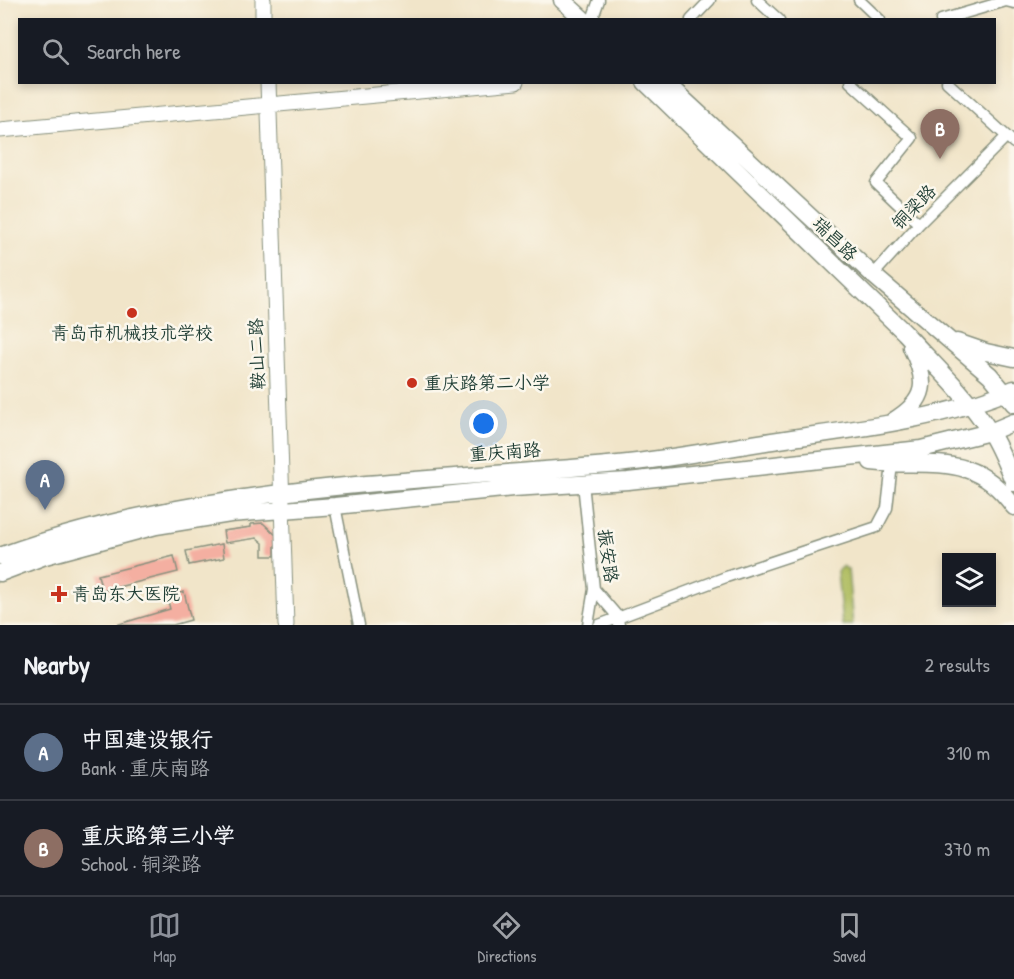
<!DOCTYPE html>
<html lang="en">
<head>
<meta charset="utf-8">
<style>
  body { margin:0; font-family:"Patrick Hand","LXGW WenKai TC",sans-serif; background:#242831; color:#f1f3f6 }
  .controls { position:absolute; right:18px; bottom:18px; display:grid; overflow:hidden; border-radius:0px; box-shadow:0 3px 9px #0003 }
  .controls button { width:54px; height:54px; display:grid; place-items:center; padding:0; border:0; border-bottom:2px solid #363941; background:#171b24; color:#f1f3f6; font:30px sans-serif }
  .you { position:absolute; left:484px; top:424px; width:21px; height:21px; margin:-15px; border:4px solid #fff; border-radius:50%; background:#1a73e8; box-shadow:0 0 0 9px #1a73e833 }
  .badge { display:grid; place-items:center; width:39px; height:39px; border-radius:50%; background:#8c9099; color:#fff; font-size:20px; font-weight:700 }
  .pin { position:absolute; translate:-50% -50px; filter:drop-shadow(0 2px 3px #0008) }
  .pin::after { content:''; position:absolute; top:32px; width:21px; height:18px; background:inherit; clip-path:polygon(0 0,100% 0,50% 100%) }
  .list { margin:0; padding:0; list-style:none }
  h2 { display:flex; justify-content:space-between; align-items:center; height:78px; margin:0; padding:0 24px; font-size:26px }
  h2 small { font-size:20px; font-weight:400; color:#9ea1a6 }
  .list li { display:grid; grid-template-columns:39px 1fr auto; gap:18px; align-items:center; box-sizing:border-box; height:96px; padding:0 24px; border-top:2px solid #363941 }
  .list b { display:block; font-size:22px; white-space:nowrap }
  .list p { margin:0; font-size:20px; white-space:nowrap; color:#9ea1a6 }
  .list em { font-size:20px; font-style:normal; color:#9ea1a6 }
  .icon { flex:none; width:33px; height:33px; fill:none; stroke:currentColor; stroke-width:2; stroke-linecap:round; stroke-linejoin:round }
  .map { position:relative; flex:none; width:1014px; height:625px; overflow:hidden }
  .search { position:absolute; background:#171b24; box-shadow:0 3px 9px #0003; left:18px; right:18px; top:18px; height:66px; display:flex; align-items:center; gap:15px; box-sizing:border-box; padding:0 21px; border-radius:0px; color:#9ea1a6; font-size:22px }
  .sheet { height:270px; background:#171b24 }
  nav { display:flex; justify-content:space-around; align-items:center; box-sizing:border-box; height:84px; border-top:2px solid #363941; background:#171b24; font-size:16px; color:#9ea1a6 }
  nav a { display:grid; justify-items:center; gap:3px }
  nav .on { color:#8c9099 }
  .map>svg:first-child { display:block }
</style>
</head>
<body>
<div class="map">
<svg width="1014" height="625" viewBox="0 0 1014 625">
  <rect width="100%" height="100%" fill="#fbf7ec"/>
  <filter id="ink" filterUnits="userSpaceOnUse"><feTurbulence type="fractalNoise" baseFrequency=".0167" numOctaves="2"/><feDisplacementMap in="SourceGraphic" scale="12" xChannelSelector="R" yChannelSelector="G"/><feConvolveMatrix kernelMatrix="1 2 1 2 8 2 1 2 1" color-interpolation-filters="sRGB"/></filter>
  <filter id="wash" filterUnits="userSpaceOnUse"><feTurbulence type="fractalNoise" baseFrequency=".008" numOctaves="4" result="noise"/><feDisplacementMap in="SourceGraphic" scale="24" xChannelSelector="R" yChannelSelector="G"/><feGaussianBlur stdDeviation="1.35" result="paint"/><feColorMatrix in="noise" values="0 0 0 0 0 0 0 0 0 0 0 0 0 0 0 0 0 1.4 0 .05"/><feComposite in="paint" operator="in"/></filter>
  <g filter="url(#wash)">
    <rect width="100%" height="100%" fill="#f1e5c9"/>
    <!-- green -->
    <path fill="#adbb5d" stroke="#667c48" stroke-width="1.5" d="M843 566 848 570 853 625H842L837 571Z"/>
    <g id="blocks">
      <!-- building -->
      <path fill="#f4afa1" d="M263 523 279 538V546H275V556H263V543L257 538 225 543 223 531 251 527V524Z
        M222 544 224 558 189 565 186 551Z
        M174 556 178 572 102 591 98 575Z
        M184 592 191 620 173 625H116L170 609 167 597Z"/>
    </g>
  </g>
  <g filter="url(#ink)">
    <use href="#blocks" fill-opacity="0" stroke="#88917e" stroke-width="1.5"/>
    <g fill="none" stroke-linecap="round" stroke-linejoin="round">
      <defs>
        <path id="street" d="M757 0 779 20
          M859 0 880 20
          M592 20 599 0
          M691 20 710 0
          M941 20 1006 1 1014 3
          M850 82 912 138 876 183 919 224
          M947 82 1014 143
          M873 275 919 224 1006 137
          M583 483 594 589 618 617 619 625
          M335 506 359 625
          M588 625 594 589
          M599 625 726 577 877 527 887 508 892 464"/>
        <path id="secondary" d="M263 0V20
          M268 82 286 625
          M0 130 516 82"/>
        <path id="primary" d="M562 0 584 20
          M645 82 905 333C934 365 967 395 990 432 1000 448 1007 466 1014 483
          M665 82 873 275 990 375 1014 404
          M957 342 986 352 1014 358
          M893 421C928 400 928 381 911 347
          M871 462C929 468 974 450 1014 507
          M0 556C198 484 411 483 618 464 669 459 721 449 772 441 853 429 937 421 1014 389
          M0 573 45 556 156 526 230 514 335 506 513 488 628 481 921 449 990 432 1014 422"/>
      </defs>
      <!-- street casing -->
      <use href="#street" stroke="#88917e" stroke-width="13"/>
      <!-- secondary casing -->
      <use href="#secondary" stroke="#88917e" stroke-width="17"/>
      <!-- primary casing -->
      <use href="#primary" stroke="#88917e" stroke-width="19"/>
      <!-- street -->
      <use href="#street" stroke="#fff" stroke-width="10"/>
      <!-- secondary -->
      <use href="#secondary" stroke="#fff" stroke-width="15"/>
      <!-- primary -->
      <use href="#primary" stroke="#fff" stroke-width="16"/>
    </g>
  </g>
  <!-- markers -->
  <g fill="#c8321e" stroke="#fbf7ec" stroke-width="2">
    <circle cx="132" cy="313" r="6"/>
    <circle cx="412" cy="383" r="6"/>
    <path d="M56 585h6v6h6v6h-6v6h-6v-6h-6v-6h6z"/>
  </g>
  <g text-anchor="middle" stroke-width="5" stroke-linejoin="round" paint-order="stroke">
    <!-- street labels -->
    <g font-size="18" fill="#1f3d34" stroke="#fbf7ec">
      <text transform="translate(914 207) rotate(-46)" y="6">铜梁路</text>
      <text transform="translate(835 239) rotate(44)" y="6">瑞昌路</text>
      <text transform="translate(257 354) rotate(-92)" y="6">鞍山二路</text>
      <text transform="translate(505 452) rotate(-4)" y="6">重庆南路</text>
      <text transform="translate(608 556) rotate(82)" y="6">振安路</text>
    </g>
    <!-- poi labels -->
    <g font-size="18" fill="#1f3d34" stroke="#fbf7ec" text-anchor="start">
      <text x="132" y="339" text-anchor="middle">青岛市机械技术学校</text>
      <text x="424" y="389">重庆路第二小学</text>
      <text x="72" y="600">青岛东大医院</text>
    </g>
  </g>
</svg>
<div class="controls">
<button><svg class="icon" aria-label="layers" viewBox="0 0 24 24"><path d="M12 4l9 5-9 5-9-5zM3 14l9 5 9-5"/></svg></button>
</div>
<div class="you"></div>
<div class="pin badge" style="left:45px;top:510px;background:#5c6f8a">A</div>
<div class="pin badge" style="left:940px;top:159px;background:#8d6e63">B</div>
<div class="search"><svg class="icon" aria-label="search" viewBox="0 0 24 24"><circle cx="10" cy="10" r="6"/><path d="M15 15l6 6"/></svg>Search here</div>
</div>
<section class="sheet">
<h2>Nearby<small>2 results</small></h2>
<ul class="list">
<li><span class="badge" style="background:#5c6f8a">A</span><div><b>中国建设银行</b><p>Bank · 重庆南路</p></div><em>310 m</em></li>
<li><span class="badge" style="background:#8d6e63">B</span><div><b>重庆路第三小学</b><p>School · 铜梁路</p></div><em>370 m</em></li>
</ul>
</section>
<nav>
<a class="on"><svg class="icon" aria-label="map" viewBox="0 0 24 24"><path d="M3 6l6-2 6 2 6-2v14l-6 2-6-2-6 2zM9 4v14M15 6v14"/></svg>Map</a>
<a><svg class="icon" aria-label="directions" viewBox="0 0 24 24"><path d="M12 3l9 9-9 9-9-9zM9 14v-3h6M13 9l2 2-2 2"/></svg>Directions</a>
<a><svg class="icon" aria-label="saved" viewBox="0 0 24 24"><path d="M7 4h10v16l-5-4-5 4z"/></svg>Saved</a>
</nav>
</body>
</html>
